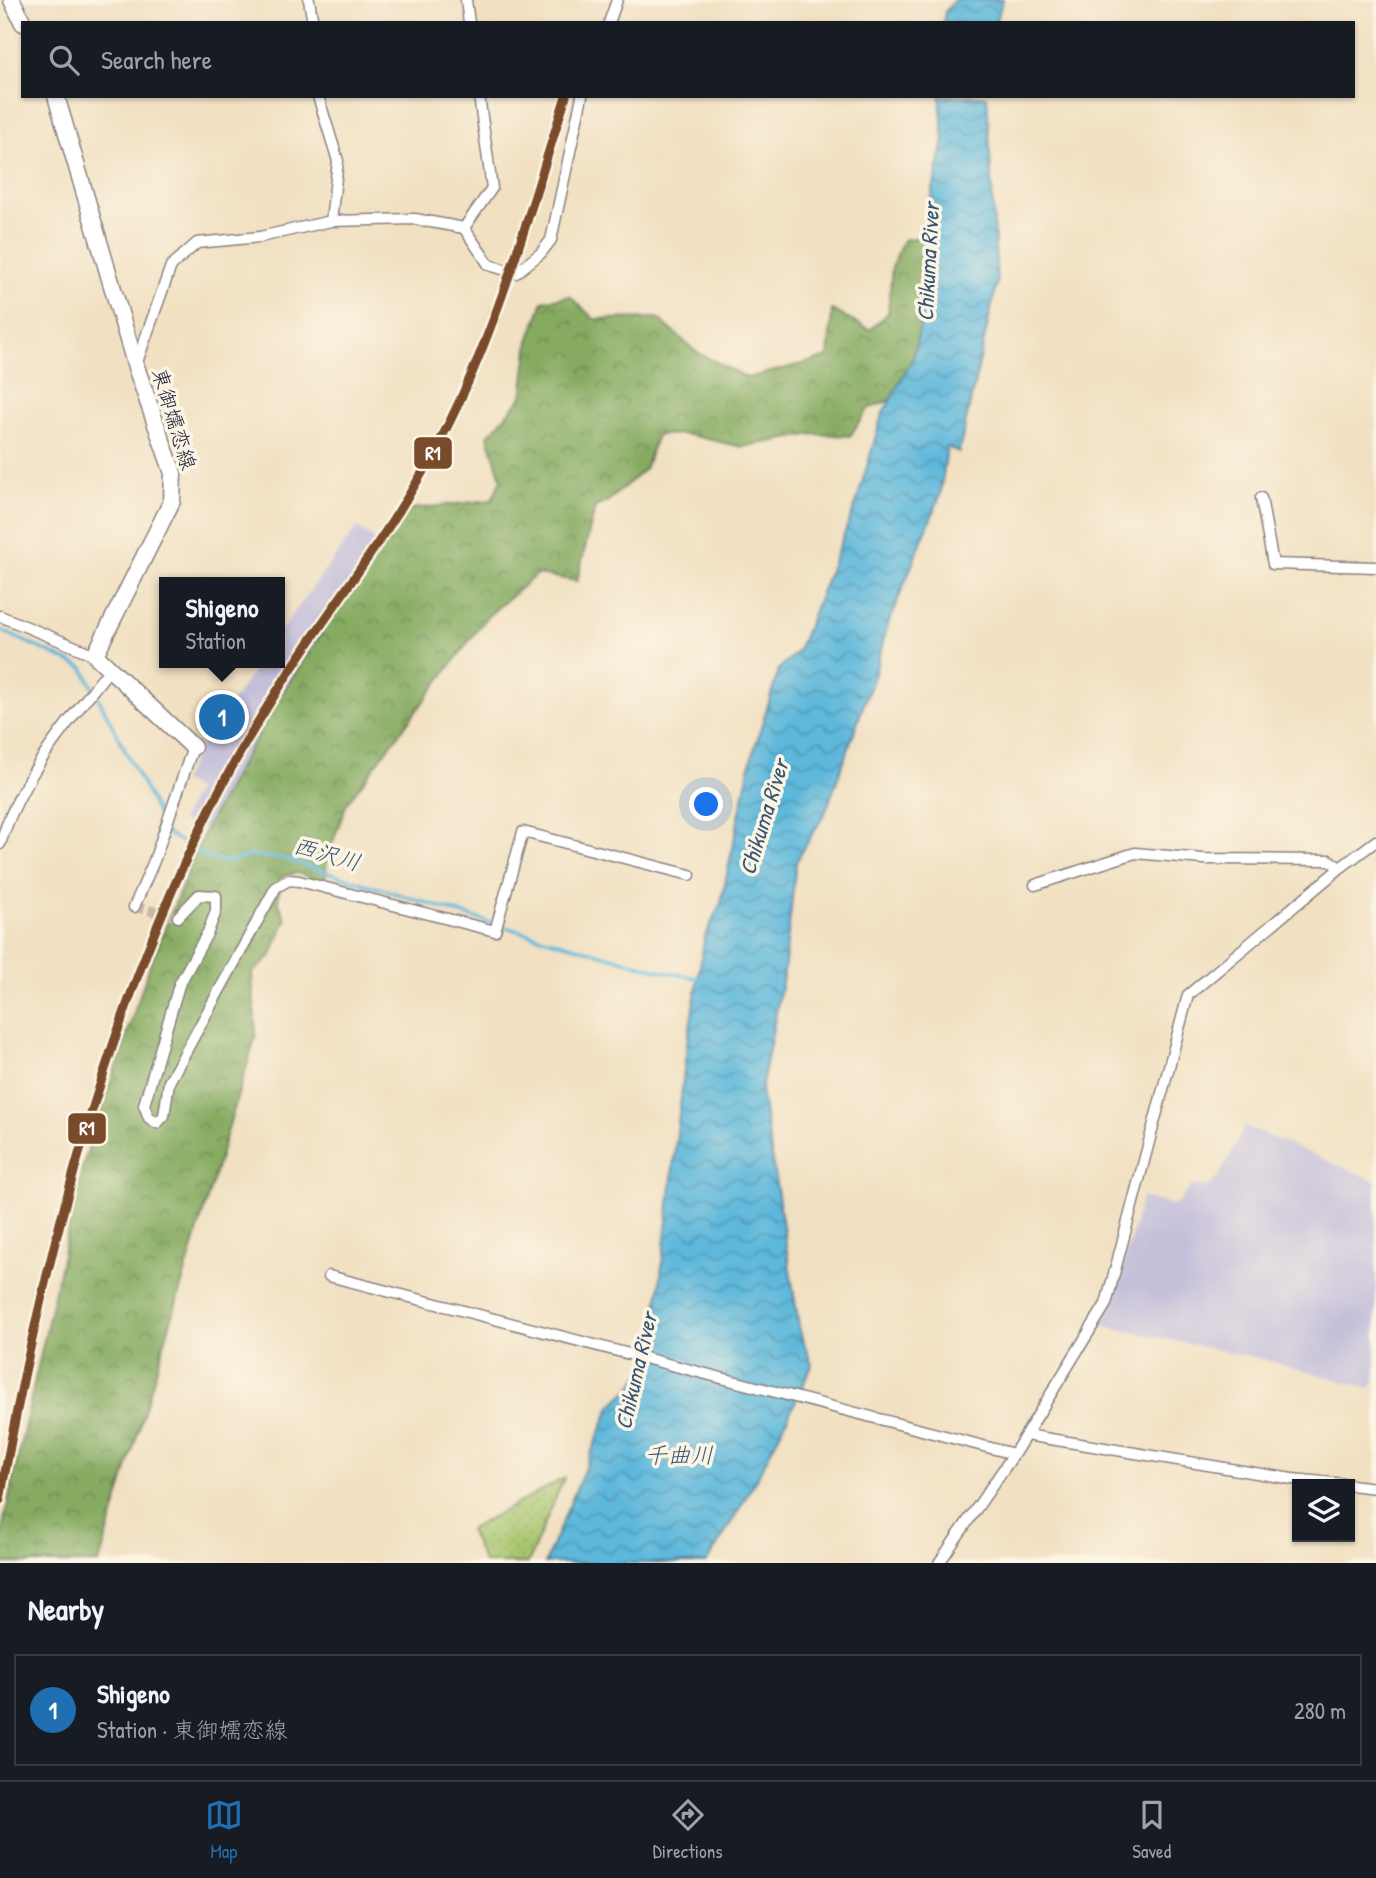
<!DOCTYPE html>
<html lang="en">
<head>
<meta charset="utf-8">
<style>
  body { margin:0; font-family:"Patrick Hand","Klee One",sans-serif; background:#242831; color:#f1f3f6 }
  .controls { position:absolute; right:21px; bottom:21px; display:grid; overflow:hidden; border-radius:0px; box-shadow:0 2px 5px #0004 }
  .controls button { width:63px; height:63px; display:grid; place-items:center; padding:0; border:0; border-bottom:2px solid #363941; background:#171b24; color:#f1f3f6; font:35px sans-serif }
  .you { position:absolute; left:707px; top:805px; width:24px; height:24px; margin:-18px; border:5px solid #fff; border-radius:50%; background:#1a73e8; box-shadow:0 0 0 10px #1a73e833 }
  .badge { display:grid; place-items:center; width:46px; height:46px; border-radius:50%; background:#1f6fb2; color:#fff; font-size:23px; font-weight:700 }
  .pin { position:absolute; translate:-50% -50%; border:4px solid #fff; box-shadow:0 2px 7px #0006 }
  .popup { position:absolute; left:159px; top:577px; width:126px; height:91px; box-sizing:border-box; display:grid; place-content:center; border-radius:0px; background:#171b24; filter:drop-shadow(0 2px 5px #0005); font-size:23px; white-space:nowrap; color:#9ea1a6 }
  .popup b { font-size:26px; color:#f1f3f6 }
  .popup::after { content:''; position:absolute; left:50%; top:100%; margin-left:-14px; border:14px solid transparent; border-top-color:#171b24 }
  .list { margin:0; padding:0; list-style:none }
  h2 { display:flex; justify-content:space-between; align-items:center; height:91px; margin:0; padding:0 28px; font-size:30px }
  h2 small { font-size:23px; font-weight:400; color:#9ea1a6 }
  .list li { display:grid; grid-template-columns:46px 1fr auto; gap:21px; align-items:center; box-sizing:border-box; height:112px; margin:0 14px 14px; padding:0 14px; border:2px solid #363941; border-radius:0px }
  .list b { display:block; font-size:26px; white-space:nowrap }
  .list p { margin:0; font-size:23px; white-space:nowrap; color:#9ea1a6 }
  .list em { font-size:23px; font-style:normal; color:#9ea1a6 }
  .icon { flex:none; width:38px; height:38px; fill:none; stroke:currentColor; stroke-width:2; stroke-linecap:round; stroke-linejoin:round }
  .map { position:relative; flex:none; width:1376px; height:1563px; overflow:hidden }
  .search { position:absolute; background:#171b24; box-shadow:0 2px 5px #0004; left:21px; right:21px; top:21px; height:77px; display:flex; align-items:center; gap:18px; box-sizing:border-box; padding:0 24px; border-radius:0px; color:#9ea1a6; font-size:26px }
  .sheet { height:217px; background:#171b24 }
  nav { display:flex; justify-content:space-around; align-items:center; box-sizing:border-box; height:98px; border-top:2px solid #363941; background:#171b24; font-size:19px; color:#9ea1a6 }
  nav a { display:grid; justify-items:center; gap:4px }
  nav .on { color:#1f6fb2 }
  .map>svg:first-child { display:block }
</style>
</head>
<body>
<div class="map">
<svg width="1376" height="1563" viewBox="0 0 1376 1563">
  <defs>
    <pattern id="grass-dots" width="8" height="8" patternUnits="userSpaceOnUse" patternTransform="scale(1.75)"><rect width="8" height="8" fill="#a7c56d"/><path d="M2 2h.1M6 6h.1" fill="none" stroke="#8fa95f" stroke-width="1.8" stroke-linecap="round"/></pattern>
    <pattern id="forest-crowns" width="20" height="18" patternUnits="userSpaceOnUse" patternTransform="scale(1.75)"><rect width="20" height="18" fill="#85aa60"/><path d="M2 6a3 3 0 1 1 6 0M12 15a3 3 0 1 1 6 0" fill="none" stroke="#6c8a50"/></pattern>
    <pattern id="water-waves" width="16" height="10" patternUnits="userSpaceOnUse" patternTransform="scale(1.75)"><rect width="16" height="10" fill="#5db8db"/><path d="M0 5q4-4 8 0t8 0" fill="none" stroke="#4c95b3"/></pattern>
  </defs>
  <rect width="100%" height="100%" fill="#fcf5e5"/>
  <filter id="ink" filterUnits="userSpaceOnUse"><feTurbulence type="fractalNoise" baseFrequency=".0143" numOctaves="2"/><feDisplacementMap in="SourceGraphic" scale="14" xChannelSelector="R" yChannelSelector="G"/><feConvolveMatrix kernelMatrix="1 2 1 2 8 2 1 2 1" color-interpolation-filters="sRGB"/></filter>
  <filter id="wash" filterUnits="userSpaceOnUse"><feTurbulence type="fractalNoise" baseFrequency=".00686" numOctaves="4" result="noise"/><feDisplacementMap in="SourceGraphic" scale="28" xChannelSelector="R" yChannelSelector="G"/><feGaussianBlur stdDeviation="1.57" result="paint"/><feColorMatrix in="noise" values="0 0 0 0 0 0 0 0 0 0 0 0 0 0 0 0 0 1.4 0 .05"/><feComposite in="paint" operator="in"/></filter>
  <g filter="url(#wash)">
    <rect width="100%" height="100%" fill="#f1e0c1"/>
    <!-- industrial -->
    <path fill="#c5c0da" d="M357 527 383 545 284 690 205 830 181 821 196 790 182 781 223 704 229 706 259 663H280V632Z
      M1245 1126 1376 1181V1374L1371 1389 1269 1361 1100 1325 1114 1300 1142 1197 1172 1205 1179 1202 1192 1185 1208 1187 1219 1176Z"/>
    <!-- grass -->
    <path fill="url(#grass-dots)" stroke="#647454" stroke-width="2" d="M564 1478 528 1563H484L469 1530Z"/>
    <!-- forest -->
    <path fill="url(#forest-crowns)" stroke="#54664e" stroke-width="2" d="M927 236 926 297 913 358 892 399 868 409 850 436 814 434 742 447 685 434 657 435 645 469 607 502 595 507 577 581 537 574 488 616 347 803 327 858 325 882 296 873 281 877 278 901 286 920 271 957 252 973 256 1035 99 1563H0L3 1525 82 1168 150 965 205 830 240 765 284 690 403 510 492 500 501 479 488 436 522 397 529 341 543 301 570 296 594 319 658 318 696 352 747 378 828 357 832 310 870 330 888 313 892 267 903 240Z"/>
    <!-- water -->
    <path fill="url(#water-waves)" stroke="#406d8b" stroke-width="2" d="M954 0H1003L995 23H943L945 12Z
      M940 96H987L997 283 959 452 947 447 940 496 888 624 874 676 826 811 796 862 784 971 761 1090 800 1332 812 1365C781 1435 748 1499 706 1563H545L611 1406 634 1384 652 1353 687 1045 705 936 721 903 751 760 779 669 798 651 856 504 882 415 913 358 925 302 928 212 944 141Z"/>
    <g fill="none" stroke-linecap="round" stroke-linejoin="round">
      <!-- stream -->
      <path stroke="#5db8db" stroke-width="3.5" d="M0 630 83 668 152 803 166 833 207 857 227 862 252 855 285 859 501 926 661 971 702 979"/>
    </g>
  </g>
  <g filter="url(#ink)">
    <g fill="none" stroke-linecap="round" stroke-linejoin="round">
      <!-- street-tunnel -->
      <path stroke="#c8baa6" stroke-width="10" stroke-dasharray="10 5" stroke-linecap="butt" d="M134 907 178 917"/>
      <defs>
        <path id="street" d="M309 0 313 23
          M466 0 469 23
          M609 23 617 0
          M318 96 338 161 331 221
          M464 228 492 188 479 96
          M136 365 171 266 197 243 260 237 331 221 415 219 464 228 489 265 516 273 541 253 551 240 582 96
          M1261 498 1273 564 1376 567
          M0 616 95 655
          M0 844C21 777 66 724 110 669
          M1035 885 1135 853 1203 859 1329 860 1340 868
          M134 907 154 861 193 747
          M178 917 199 895 216 896V911L208 932 179 985 144 1105 149 1118 157 1123 164 1116 169 1082 276 887 289 880 299 881 495 931 523 832 690 875
          M329 1276 1014 1454
          M1026 1435 1292 1479 1345 1484
          M1350 1485 1376 1488
          M939 1563 1014 1454 1106 1304 1188 995 1340 868 1376 841"/>
        <path id="primary" d="M12 0 23 23
          M56 96 136 367 173 473 172 501 95 655 193 747"/>
      </defs>
      <!-- street casing -->
      <use href="#street" stroke="#8a817e" stroke-width="13"/>
      <!-- primary casing -->
      <use href="#primary" stroke="#8a817e" stroke-width="19"/>
      <!-- street -->
      <use href="#street" stroke="#fff" stroke-width="10"/>
      <!-- primary -->
      <use href="#primary" stroke="#fff" stroke-width="16"/>
      <defs>
        <path id="rail-1" d="M0 1500C39 1281 100 1041 195 840 226 772 264 709 306 647 353 578 405 509 443 435 498 328 530 210 566 96"/>
      </defs>
      <!-- rail-1 casing -->
      <use href="#rail-1" stroke="#fcf5e5" stroke-width="14"/>
      <!-- rail-1 -->
      <use href="#rail-1" stroke="#7a4b2a" stroke-width="9"/>
    </g>
  </g>
  <g text-anchor="middle" stroke-width="7" stroke-linejoin="round" paint-order="stroke">
    <!-- street labels -->
    <g font-size="21" fill="#22223b" stroke="#fcf5e5">
      <text transform="translate(174 419) rotate(73)" y="7">東御嬬恋線</text>
    </g>
    <!-- water labels -->
    <g font-size="23" font-style="italic" fill="#375673" stroke="#fcf5e5">
      <text transform="translate(928 262) rotate(-87)" y="8">Chikuma River</text>
      <text transform="translate(764 817) rotate(-73)" y="8">Chikuma River</text>
      <text transform="translate(327 854) rotate(16)" y="8">西沢川</text>
      <text transform="translate(636 1371) rotate(-77)" y="8">Chikuma River</text>
      <text x="679" y="1463">千曲川</text>
    </g>
  </g>
  <g stroke="#fcf5e5" stroke-width="2.5">
    <rect x="413" y="436" width="40" height="34" rx="7" fill="#7a4b2a"/>
    <rect x="67" y="1112" width="40" height="33" rx="7" fill="#7a4b2a"/>
  </g>
  <g font-size="19" text-anchor="middle" font-weight="bold" fill="#fff">
    <text x="433" y="460">R1</text>
    <text x="87" y="1135">R1</text>
  </g>
</svg>
<div class="controls">
<button><svg class="icon" aria-label="layers" viewBox="0 0 24 24"><path d="M12 4l9 5-9 5-9-5zM3 14l9 5 9-5"/></svg></button>
</div>
<div class="you"></div>
<div class="pin badge" style="left:222px;top:717px">1</div>
<div class="popup"><b>Shigeno</b>Station</div>
<div class="search"><svg class="icon" aria-label="search" viewBox="0 0 24 24"><circle cx="10" cy="10" r="6"/><path d="M15 15l6 6"/></svg>Search here</div>
</div>
<section class="sheet">
<h2>Nearby<small></small></h2>
<ul class="list">
<li><span class="badge">1</span><div><b>Shigeno</b><p>Station · 東御嬬恋線</p></div><em>280 m</em></li>
</ul>
</section>
<nav>
<a class="on"><svg class="icon" aria-label="map" viewBox="0 0 24 24"><path d="M3 6l6-2 6 2 6-2v14l-6 2-6-2-6 2zM9 4v14M15 6v14"/></svg>Map</a>
<a><svg class="icon" aria-label="directions" viewBox="0 0 24 24"><path d="M12 3l9 9-9 9-9-9zM9 14v-3h6M13 9l2 2-2 2"/></svg>Directions</a>
<a><svg class="icon" aria-label="saved" viewBox="0 0 24 24"><path d="M7 4h10v16l-5-4-5 4z"/></svg>Saved</a>
</nav>
</body>
</html>
